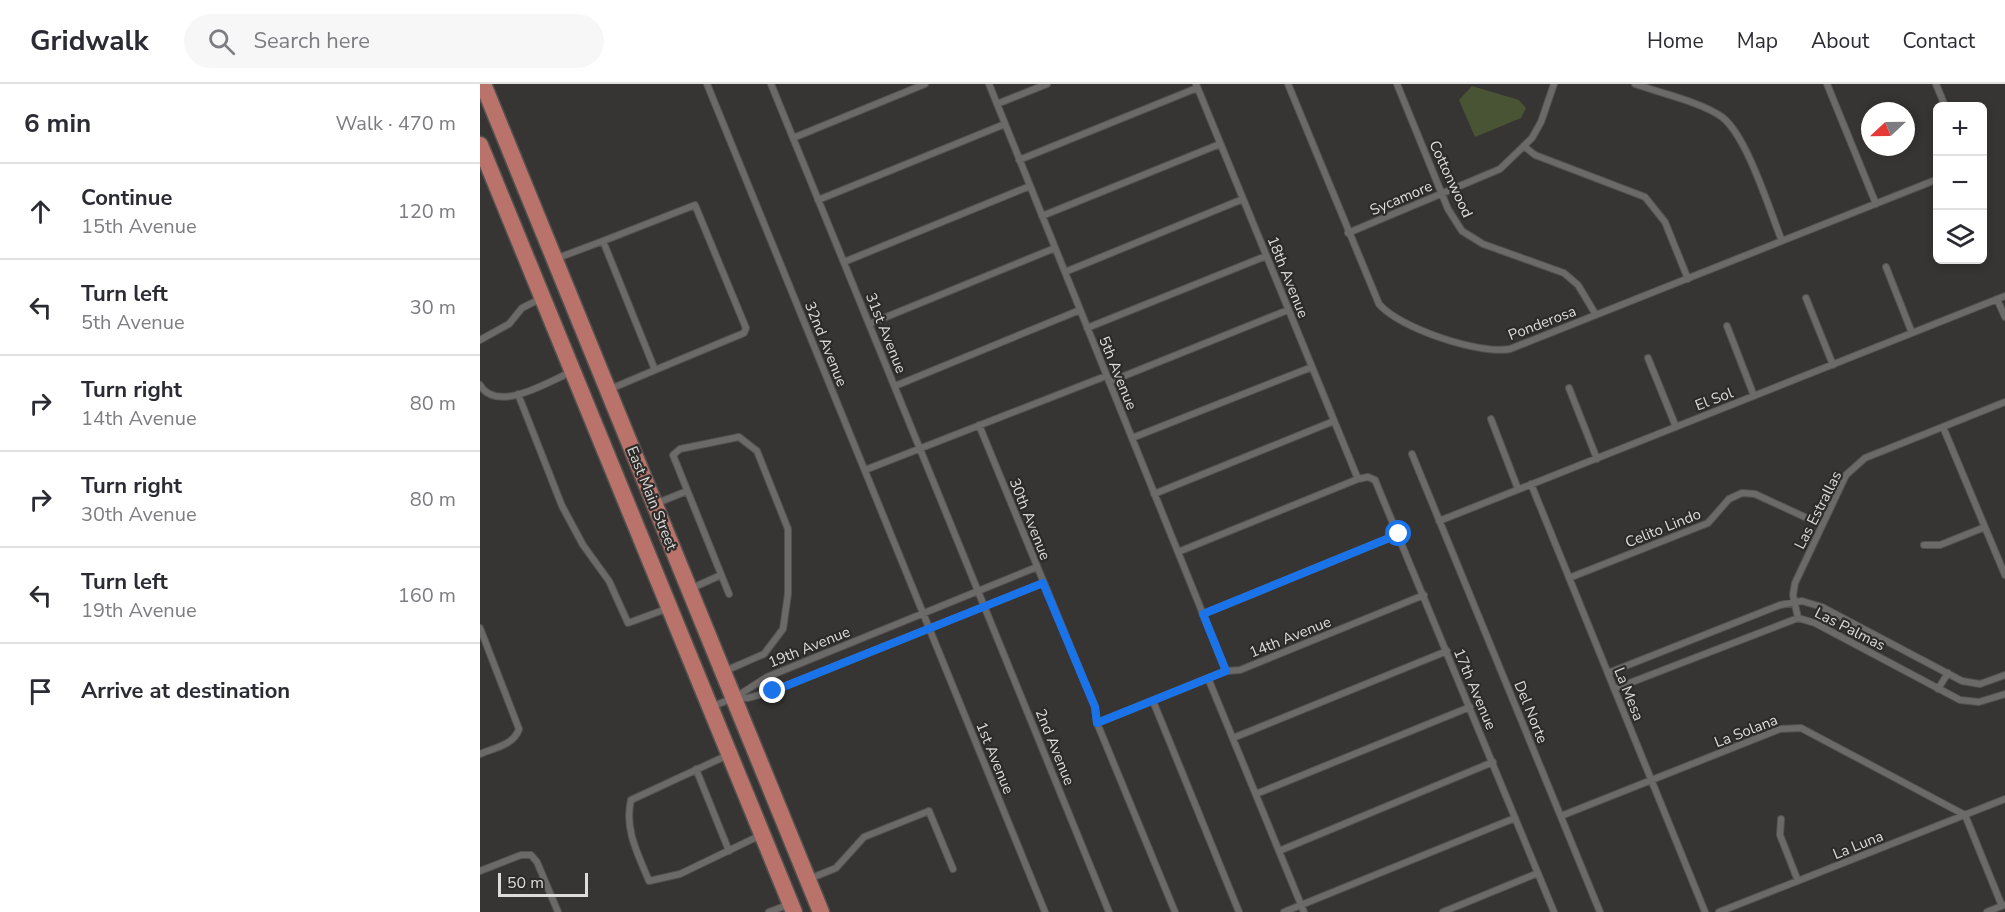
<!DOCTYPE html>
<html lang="en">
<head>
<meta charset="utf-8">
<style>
  body { margin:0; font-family:"Nunito Sans",sans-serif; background:#f7f7f7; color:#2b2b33 }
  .controls { position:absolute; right:18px; top:18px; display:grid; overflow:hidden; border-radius:9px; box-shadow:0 3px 9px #0003 }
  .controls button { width:54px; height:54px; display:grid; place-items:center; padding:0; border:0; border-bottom:2px solid #e1e1e2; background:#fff; color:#2b2b33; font:30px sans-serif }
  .compass { position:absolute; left:1381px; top:18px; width:54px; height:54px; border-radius:50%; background:#fff; box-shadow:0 3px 9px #0003; rotate:248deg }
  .scale { position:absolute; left:18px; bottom:15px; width:90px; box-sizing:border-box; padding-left:6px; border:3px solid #dedcdb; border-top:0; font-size:16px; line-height:21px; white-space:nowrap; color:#dedcdb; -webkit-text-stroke:4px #2d2b29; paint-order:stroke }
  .stop { position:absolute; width:18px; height:18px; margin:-14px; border:4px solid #1a73e8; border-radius:50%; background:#fff }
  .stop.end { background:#1a73e8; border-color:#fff; box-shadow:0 2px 6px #0008 }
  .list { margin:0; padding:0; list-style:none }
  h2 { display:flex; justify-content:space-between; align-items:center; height:78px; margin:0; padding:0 24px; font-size:26px }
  h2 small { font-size:20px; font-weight:400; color:#7c7c81 }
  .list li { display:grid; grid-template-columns:39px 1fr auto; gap:18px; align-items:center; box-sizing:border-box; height:96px; padding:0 24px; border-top:2px solid #e1e1e2 }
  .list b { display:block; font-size:22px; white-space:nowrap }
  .list p { margin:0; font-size:20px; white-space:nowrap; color:#7c7c81 }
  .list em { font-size:20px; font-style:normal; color:#7c7c81 }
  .icon { flex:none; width:33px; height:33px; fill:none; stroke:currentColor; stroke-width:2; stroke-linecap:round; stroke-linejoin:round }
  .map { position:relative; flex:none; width:1525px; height:828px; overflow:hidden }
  header { display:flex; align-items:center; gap:36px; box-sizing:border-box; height:84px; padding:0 30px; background:#fff; border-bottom:2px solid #e1e1e2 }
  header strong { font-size:28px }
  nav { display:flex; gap:33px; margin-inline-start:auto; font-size:21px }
  .search { width:420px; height:54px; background:#f7f7f7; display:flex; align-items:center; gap:15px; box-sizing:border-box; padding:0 21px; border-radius:33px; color:#7c7c81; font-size:22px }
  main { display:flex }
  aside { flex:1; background:#fff }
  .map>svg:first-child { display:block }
</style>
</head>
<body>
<header>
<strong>Gridwalk</strong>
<div class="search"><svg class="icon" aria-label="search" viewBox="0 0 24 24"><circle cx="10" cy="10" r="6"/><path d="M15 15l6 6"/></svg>Search here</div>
<nav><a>Home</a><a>Map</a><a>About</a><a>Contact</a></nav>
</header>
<main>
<aside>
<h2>6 min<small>Walk · 470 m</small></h2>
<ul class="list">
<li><svg class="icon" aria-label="ahead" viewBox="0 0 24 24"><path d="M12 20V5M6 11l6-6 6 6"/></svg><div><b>Continue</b><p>15th Avenue</p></div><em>120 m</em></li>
<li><svg class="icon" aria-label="left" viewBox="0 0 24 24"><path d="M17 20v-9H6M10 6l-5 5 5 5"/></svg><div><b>Turn left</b><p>5th Avenue</p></div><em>30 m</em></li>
<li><svg class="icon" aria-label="right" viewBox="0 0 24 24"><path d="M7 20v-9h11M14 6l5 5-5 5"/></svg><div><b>Turn right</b><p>14th Avenue</p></div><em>80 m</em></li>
<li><svg class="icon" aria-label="right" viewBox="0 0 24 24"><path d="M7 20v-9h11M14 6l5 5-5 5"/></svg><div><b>Turn right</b><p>30th Avenue</p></div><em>80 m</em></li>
<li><svg class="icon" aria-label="left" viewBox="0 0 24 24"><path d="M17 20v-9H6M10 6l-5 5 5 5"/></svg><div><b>Turn left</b><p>19th Avenue</p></div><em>160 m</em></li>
<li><svg class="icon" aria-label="arrive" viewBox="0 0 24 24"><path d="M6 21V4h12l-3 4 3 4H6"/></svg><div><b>Arrive at destination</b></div></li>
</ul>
</aside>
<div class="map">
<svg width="1525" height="828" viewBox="0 0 1525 828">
  <rect width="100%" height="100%" fill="#373533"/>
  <!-- green -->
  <path fill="#485434" d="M992 2 1039 16 1046 24 1041 34 995 53 979 16Z"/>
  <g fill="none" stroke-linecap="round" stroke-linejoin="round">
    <defs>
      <path id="service" d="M227 0 565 828
        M291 0 629 828
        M509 0 746 587
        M716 0 878 395
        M808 0 899 220C919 244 1000 271 1030 265L1458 95
        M917 0 968 125 982 147 1003 160 1084 189 1098 201 1116 231
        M1155 0C1180 9 1221 18 1242 33 1267 52 1289 125 1302 157
        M1347 0 1396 120
        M1456 0 1465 22
        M517 20 567 0
        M313 54 445 0
        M1045 63 1055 71 1165 113 1185 138 1208 195
        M539 76 717 4
        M338 116 525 40
        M562 132 740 60
        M868 149 1020 85 1052 54 1061 38 1074 0
        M123 157 215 121 266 244 264 249 175 286
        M75 175 123 157 175 286 128 306
        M364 178 550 102
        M1406 183 1432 249
        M585 188 763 115
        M1326 214 1353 281
        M1517 215 1525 233
        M389 240 575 164
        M1247 242 1274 312
        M607 244 786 172
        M0 256 29 240 42 224 62 214
        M1168 274 1196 343
        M629 298 808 226
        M0 301C17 330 68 298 91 288
        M415 302 600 226
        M1089 304 1117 375
        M38 310 82 422 103 461 129 497 148 539 189 524
        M1011 335 1038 405
        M499 341 615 623 617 639 695 828
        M1463 343 1525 491
        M652 354 832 283
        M932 370 1120 828
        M385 386 626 292
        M1051 400 1225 828
        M674 410 854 337
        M175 420 207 407
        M959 437 1525 212
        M1444 461H1460L1505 443
        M698 468 878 395 888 393 895 396 1074 828
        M1089 494 1228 439 1249 415 1262 409 1275 410 1342 441
        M210 505 241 491
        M723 530 919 450
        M1318 534 1313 511 1315 499 1366 391 1385 374 1525 318
        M0 544 39 645C34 661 14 664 0 670
        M245 587 284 570 303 545 308 510V445L277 367 259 353 200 365 193 371 249 510
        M1128 589 1300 521 1322 517 1342 523 1482 597 1500 600 1525 591
        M728 594 824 828
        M1134 605 1318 534 1335 539 1480 616 1499 618 1525 610
        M1458 605 1468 589
        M254 614H268L293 607 563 499
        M673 617 759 828
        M233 622 254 614 287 593 557 483
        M617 639 746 587 760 586 944 511
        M753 654 967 567
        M248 671 151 716C144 745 158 770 169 797L200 790 281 751
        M216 685 249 767
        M776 710 990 623
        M1081 732 1300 645 1321 644 1485 731 1522 822
        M1301 735 1300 751 1318 797
        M799 767 1013 678
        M0 787 41 771H51L57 778 78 828
        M329 795 356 784 384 753 449 727 473 785
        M289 828 310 820
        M804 828 1035 734
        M963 828 1058 789
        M1239 828 1525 715
        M1507 828 1524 821"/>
      <path id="primary" d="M3 0 341 828
        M0 61 314 828"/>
    </defs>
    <!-- service casing -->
    <use href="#service" stroke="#545251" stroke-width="8"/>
    <!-- primary casing -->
    <use href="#primary" stroke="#545251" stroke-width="19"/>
    <!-- service -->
    <use href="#service" stroke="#6c6a68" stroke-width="6"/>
    <!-- primary -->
    <use href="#primary" stroke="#b9736a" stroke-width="16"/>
  </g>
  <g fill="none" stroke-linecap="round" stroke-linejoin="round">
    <!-- route -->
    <path stroke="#1a73e8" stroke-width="8" d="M293 607 563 499 615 623 617 639 746 587 723 530 919 450"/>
  </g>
  <g text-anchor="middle" stroke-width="4.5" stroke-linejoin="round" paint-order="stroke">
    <!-- street labels -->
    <g font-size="15" fill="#dedcdb" stroke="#2d2b29">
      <text transform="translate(971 95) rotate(65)" y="5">Cottonwood</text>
      <text transform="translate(921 114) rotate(-23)" y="5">Sycamore</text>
      <text transform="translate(808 193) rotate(68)" y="5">18th Avenue</text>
      <text transform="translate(1062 239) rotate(-21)" y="5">Ponderosa</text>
      <text transform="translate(406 249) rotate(68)" y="5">31st Avenue</text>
      <text transform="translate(346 260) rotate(68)" y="5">32nd Avenue</text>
      <text transform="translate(638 289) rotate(68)" y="5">5th Avenue</text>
      <text transform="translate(1234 315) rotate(-21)" y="5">El Sol</text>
      <text transform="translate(172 414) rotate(68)" y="5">East Main Street</text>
      <text transform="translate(1338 426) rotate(-63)" y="5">Las Estrallas</text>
      <text transform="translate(550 435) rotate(68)" y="5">30th Avenue</text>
      <text transform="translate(1183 444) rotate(-22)" y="5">Celito Lindo</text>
      <text transform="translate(1370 545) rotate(27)" y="5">Las Palmas</text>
      <text transform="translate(810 553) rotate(-22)" y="5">14th Avenue</text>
      <text transform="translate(329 563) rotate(-22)" y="5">19th Avenue</text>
      <text transform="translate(995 605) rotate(67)" y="5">17th Avenue</text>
      <text transform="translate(1149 610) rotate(68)" y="5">La Mesa</text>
      <text transform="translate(1051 628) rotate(68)" y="5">Del Norte</text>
      <text transform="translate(1266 647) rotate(-21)" y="5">La Solana</text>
      <text transform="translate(575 663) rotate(68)" y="5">2nd Avenue</text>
      <text transform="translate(515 674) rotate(68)" y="5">1st Avenue</text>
      <text transform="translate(1378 761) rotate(-22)" y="5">La Luna</text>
    </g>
  </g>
</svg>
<div class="controls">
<button>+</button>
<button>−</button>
<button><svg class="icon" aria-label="layers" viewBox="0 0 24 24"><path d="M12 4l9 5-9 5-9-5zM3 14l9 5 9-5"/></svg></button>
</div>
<svg class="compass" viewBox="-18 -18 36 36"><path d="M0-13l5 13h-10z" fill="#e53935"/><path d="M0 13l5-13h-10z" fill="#7c7c81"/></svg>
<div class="scale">50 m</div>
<div class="stop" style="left:919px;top:450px"></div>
<div class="stop end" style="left:293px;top:607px"></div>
</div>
</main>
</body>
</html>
